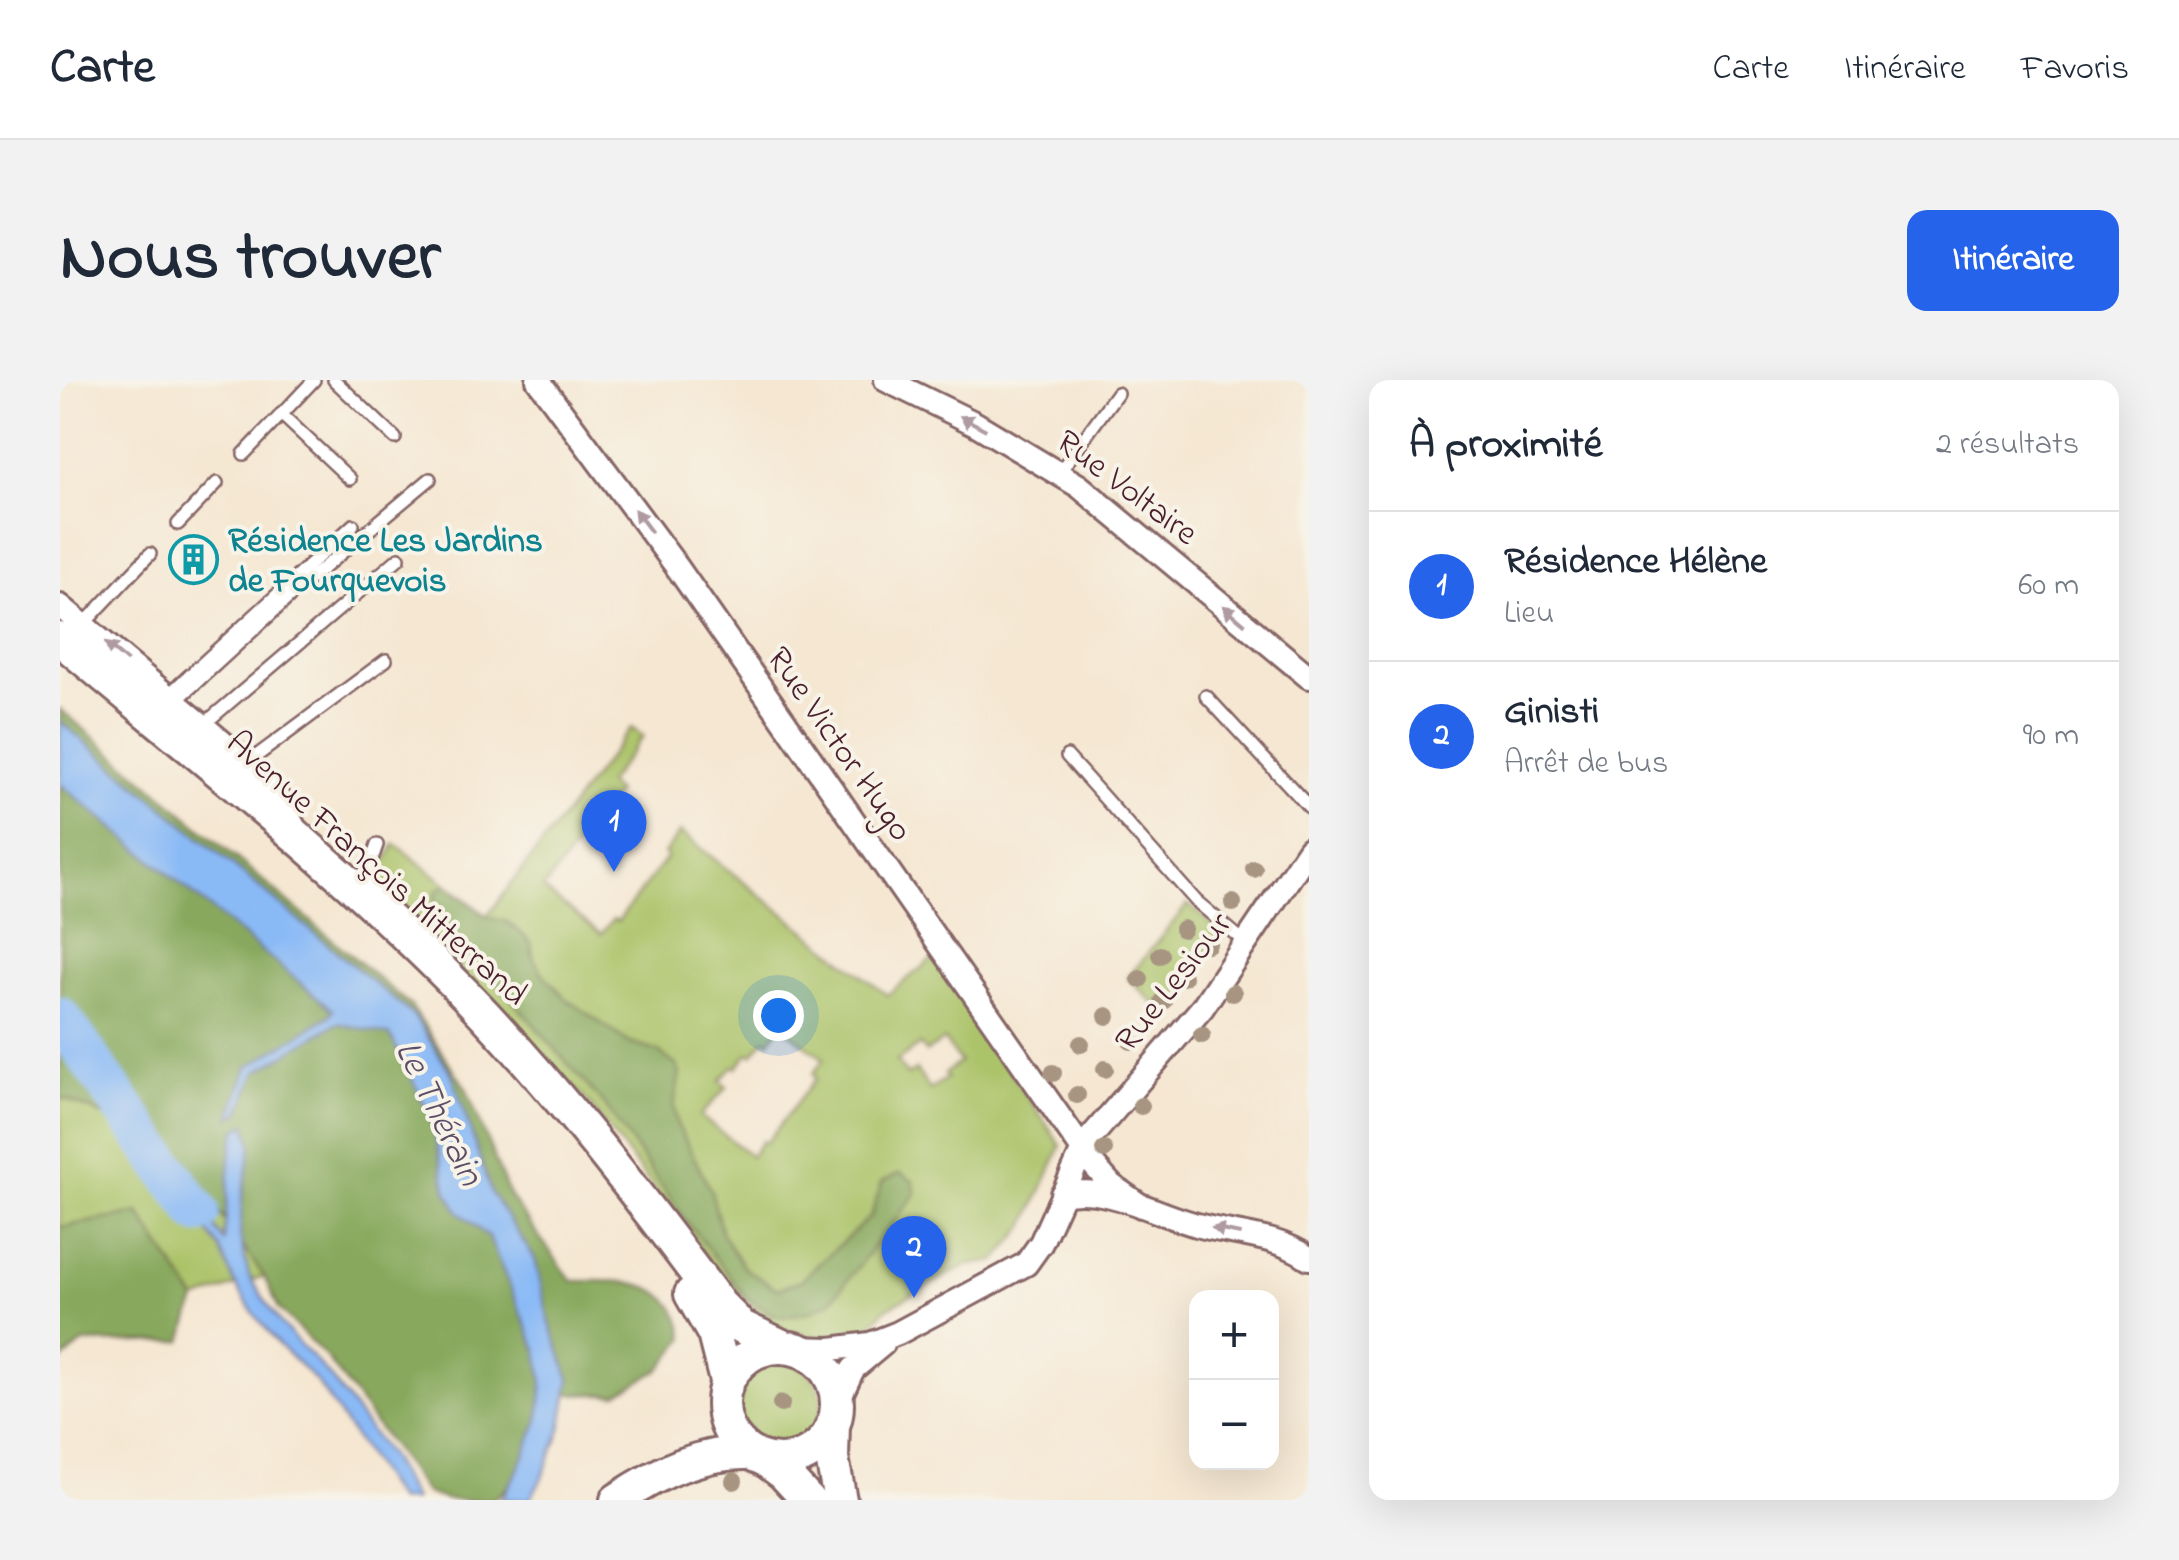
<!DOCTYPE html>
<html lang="fr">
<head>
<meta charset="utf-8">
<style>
  body { margin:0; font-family:"Indie Flower",sans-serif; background:#f2f2f3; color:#1f2937 }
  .controls { position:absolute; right:30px; bottom:30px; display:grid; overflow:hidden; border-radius:20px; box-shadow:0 10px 40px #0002 }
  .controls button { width:90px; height:90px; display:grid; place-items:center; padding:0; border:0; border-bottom:2px solid #e0e1e3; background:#fff; color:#1f2937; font:50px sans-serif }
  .you { position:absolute; left:718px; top:635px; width:35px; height:35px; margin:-25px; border:8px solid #fff; border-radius:50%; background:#1a73e8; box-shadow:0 0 0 15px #1a73e833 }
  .badge { display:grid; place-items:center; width:65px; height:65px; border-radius:50%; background:#2563eb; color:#fff; font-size:32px; font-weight:700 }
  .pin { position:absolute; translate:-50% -82px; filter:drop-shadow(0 2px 5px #0008) }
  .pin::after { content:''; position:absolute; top:52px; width:35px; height:30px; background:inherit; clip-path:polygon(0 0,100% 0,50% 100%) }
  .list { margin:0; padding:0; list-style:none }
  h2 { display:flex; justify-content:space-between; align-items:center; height:130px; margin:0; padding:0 40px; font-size:42px }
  h2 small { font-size:32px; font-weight:400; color:#747a83 }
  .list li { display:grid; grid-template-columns:65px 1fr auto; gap:30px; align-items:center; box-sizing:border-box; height:150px; padding:0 40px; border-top:2px solid #e0e1e3 }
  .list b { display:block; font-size:38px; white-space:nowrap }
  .list p { margin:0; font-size:32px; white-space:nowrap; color:#747a83 }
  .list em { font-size:32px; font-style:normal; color:#747a83 }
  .map { position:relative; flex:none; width:1249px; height:1120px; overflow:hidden; border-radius:20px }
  header { display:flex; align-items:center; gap:60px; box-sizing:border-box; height:140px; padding:0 50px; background:#fff; border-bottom:2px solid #e0e1e3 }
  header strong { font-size:48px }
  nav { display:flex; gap:55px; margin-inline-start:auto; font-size:35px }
  .intro { display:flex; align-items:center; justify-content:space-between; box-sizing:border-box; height:240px; padding:0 60px }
  h1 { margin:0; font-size:70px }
  .button { padding:25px 45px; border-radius:20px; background:#2563eb; color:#fff; font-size:35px; font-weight:700 }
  main { display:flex; gap:60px; padding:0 60px }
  aside { flex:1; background:#fff; border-radius:20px; box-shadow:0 10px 40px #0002 }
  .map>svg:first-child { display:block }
</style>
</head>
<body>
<header>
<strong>Carte</strong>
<nav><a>Carte</a><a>Itinéraire</a><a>Favoris</a></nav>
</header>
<div class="intro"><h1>Nous trouver</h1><a class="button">Itinéraire</a></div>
<main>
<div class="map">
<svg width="1249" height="1120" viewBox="0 0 1249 1120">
  <rect width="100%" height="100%" fill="#f7f3e8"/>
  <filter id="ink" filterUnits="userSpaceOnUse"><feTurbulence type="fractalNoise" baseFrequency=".01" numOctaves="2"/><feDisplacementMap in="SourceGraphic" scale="20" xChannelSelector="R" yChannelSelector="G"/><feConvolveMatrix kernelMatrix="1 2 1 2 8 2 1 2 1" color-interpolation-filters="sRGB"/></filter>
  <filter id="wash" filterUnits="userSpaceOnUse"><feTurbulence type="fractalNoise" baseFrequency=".0048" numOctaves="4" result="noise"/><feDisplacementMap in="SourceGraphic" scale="40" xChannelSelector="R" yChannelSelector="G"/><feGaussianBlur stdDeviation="2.25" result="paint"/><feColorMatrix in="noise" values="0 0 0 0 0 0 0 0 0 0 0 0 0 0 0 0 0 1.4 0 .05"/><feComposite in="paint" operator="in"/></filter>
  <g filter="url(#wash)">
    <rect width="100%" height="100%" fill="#f5e7d2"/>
    <!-- green -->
    <path fill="#abc369" stroke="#7a714a" stroke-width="2.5" fill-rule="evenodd" d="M571 348 583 356 547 404 557 412 483 509 541 554 553 539 558 541 607 477 604 474 620 452 827 615 874 578 1001 766 966 845 936 881 905 886 827 928 803 955 773 962 717 948 685 921 656 889 525 719 361 550 311 508 335 464 427 536ZM721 646 764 679 753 694 756 698 706 763 702 761 691 776 640 736 667 707 660 701 673 686 677 688 688 673 692 675 705 659 709 662ZM884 660 900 682 884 694 887 698 870 710 856 690 847 695 837 681 860 665 866 672Z
      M1128 524 1162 553 1104 633 1068 598Z
      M0 717 110 764 204 896 136 920 79 833 0 847Z
      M678 1024a42 42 0 1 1 84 0a42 42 0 1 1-84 0Z"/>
    <!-- forest -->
    <path fill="#88a95d" stroke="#696444" stroke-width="2.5" d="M0 329 351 626 406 708 450 817 512 901C562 901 615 895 625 958L599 990 557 1014H507L483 1024C477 1050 456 1113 429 1120 422 1120 412 1120 404 1120 389 1120 379 1119 365 1112L268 979 219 929 204 896 111 764 0 717Z
      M387 505 427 537 447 542 461 553 471 563 473 578 484 595 509 621 570 663 597 671 616 685 620 693 614 726 617 744 651 811 662 854 684 888 717 909 740 901 811 836 822 802 840 793 853 801 856 814 771 921 750 932 722 937 712 934 686 917 630 846 546 727 379 537 374 519 377 510Z
      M79 833 136 920 122 961 23 963 0 982V847Z"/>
    <!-- water -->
    <path fill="#8abaf6" stroke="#6a6c90" stroke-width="2.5" d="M0 341 354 636 392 694 431 813 475 879 489 941 510 999 501 1050 481 1100 469 1120H441L459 1088 479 1039 483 1002 478 972 429 858 399 832 387 812 370 735 330 655 277 643 196 692 180 732 170 738 188 687 269 636 273 630 0 404Z
      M0 633 101 774 94 777 0 645Z
      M186 744 192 765 182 819 180 856 189 896 220 943 267 993 329 1076 354 1120H337L257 1002 219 965 192 931 174 902 159 867 103 789 109 785 164 861 170 778 176 750Z"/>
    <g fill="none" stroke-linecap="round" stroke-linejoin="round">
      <!-- river -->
      <path stroke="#8abaf6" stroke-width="42" d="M0 638 139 833"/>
    </g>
  </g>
  <g filter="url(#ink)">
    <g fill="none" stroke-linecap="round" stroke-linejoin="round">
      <defs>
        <path id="lane" d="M274 0 335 58
          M221 34 290 99
          M184 74 254 0
          M999 93 1057 13
          M118 144 157 103
          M23 245 90 174
          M108 315 293 145
          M1146 316 1249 427
          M115 322 238 209 370 99
          M143 345 339 178
          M1007 376 1136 521 1187 564
          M187 383 326 280
          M295 504 310 485 317 465"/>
        <path id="street" d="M478 0 617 187 1031 782 1051 805 1081 826
          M826 0 916 44 1019 106 1249 297
          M0 226 187 383 220 420 235 449
          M1002 814C1046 804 1095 834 1137 845 1175 855 1216 855 1249 878
          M735 968 771 969 810 964 838 953 966 884 981 863 1026 763 1142 628 1249 469
          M777 1023 793 989 823 964"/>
        <path id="secondary" d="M0 259C136 374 280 485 405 614 499 711 579 816 660 925L682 947 722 966
          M631 914 654 954 666 1001
          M663 1024a57 57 0 1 1 114 0a57 57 0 1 1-114 0Z
          M773 1044 772 1078 780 1120
          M704 1079 723 1093 748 1120
          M557 1120C597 1093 641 1071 691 1073"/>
      </defs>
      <!-- lane casing -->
      <use href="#lane" stroke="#866565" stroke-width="16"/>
      <!-- street casing -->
      <use href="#street" stroke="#866565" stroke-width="28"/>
      <!-- secondary casing -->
      <use href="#secondary" stroke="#866565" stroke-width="38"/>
      <!-- lane -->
      <use href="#lane" stroke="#fff" stroke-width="11"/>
      <!-- street -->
      <use href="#street" stroke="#fff" stroke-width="22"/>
      <!-- secondary -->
      <use href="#secondary" stroke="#fff" stroke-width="32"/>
    </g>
    <!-- trees -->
    <g fill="#a79481">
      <circle cx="1194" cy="489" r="9"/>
      <circle cx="1173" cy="523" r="9"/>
      <circle cx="1123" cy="549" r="9"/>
      <circle cx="1148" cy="564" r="9"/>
      <circle cx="1100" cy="575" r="9"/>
      <circle cx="1123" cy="597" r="9"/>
      <circle cx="1080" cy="599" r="9"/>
      <circle cx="1173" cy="613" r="9"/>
      <circle cx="1103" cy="621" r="9"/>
      <circle cx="1047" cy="636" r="9"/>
      <circle cx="1142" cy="655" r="9"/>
      <circle cx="1071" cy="661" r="9"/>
      <circle cx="1021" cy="664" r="9"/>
      <circle cx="1045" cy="689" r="9"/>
      <circle cx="993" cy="693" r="9"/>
      <circle cx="1017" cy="715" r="9"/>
      <circle cx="1081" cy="726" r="9"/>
      <circle cx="1044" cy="770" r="9"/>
      <circle cx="721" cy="1024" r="9"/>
      <circle cx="674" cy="1101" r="9"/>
    </g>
    <!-- one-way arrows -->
    <defs><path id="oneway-solid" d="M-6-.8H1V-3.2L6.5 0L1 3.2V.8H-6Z" transform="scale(2.5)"/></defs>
    <g fill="#ae9aa0">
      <use href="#oneway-solid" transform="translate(913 43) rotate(-152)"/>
      <use href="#oneway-solid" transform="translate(583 141) rotate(-127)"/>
      <use href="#oneway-solid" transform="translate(1174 235) rotate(-140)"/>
      <use href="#oneway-solid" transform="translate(56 272) rotate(-140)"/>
      <use href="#oneway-solid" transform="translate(1166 851) rotate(-168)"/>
    </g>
  </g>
  <!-- icons -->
  <defs>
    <symbol id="building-ring" viewBox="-11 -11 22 22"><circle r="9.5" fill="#f7f3e8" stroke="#0f9aa8" stroke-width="1.5"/><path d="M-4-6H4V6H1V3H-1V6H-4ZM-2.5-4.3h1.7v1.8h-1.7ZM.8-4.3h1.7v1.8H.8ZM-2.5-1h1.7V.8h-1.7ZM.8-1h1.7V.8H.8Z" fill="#0f9aa8"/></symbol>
  </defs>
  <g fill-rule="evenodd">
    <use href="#building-ring" x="106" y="152" width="55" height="55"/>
  </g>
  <g text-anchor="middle" stroke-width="8" stroke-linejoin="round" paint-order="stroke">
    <!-- street labels -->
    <g font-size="35" fill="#4a1f2b" stroke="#f7f3e8">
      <text transform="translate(1068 106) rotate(37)" y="12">Rue Voltaire</text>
      <text transform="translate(781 363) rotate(55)" y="12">Rue Victor Hugo</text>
      <text transform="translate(318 487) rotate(42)" y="12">Avenue François Mitterrand</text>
      <text transform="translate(1112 601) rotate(-52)" y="12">Rue Lesiour</text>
    </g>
    <!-- culture labels -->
    <g font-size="35" font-weight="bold" fill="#0d838f" stroke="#f7f3e8" text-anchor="start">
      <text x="168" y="171">Résidence Les Jardins<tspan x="168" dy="40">de Fourquevois</tspan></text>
    </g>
    <!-- water labels -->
    <g font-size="38" font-style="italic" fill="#5d4e68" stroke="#f7f3e8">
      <text transform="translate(381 732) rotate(64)" y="13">Le Thérain</text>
    </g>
  </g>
</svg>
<div class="controls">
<button>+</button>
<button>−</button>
</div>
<div class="you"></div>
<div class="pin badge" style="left:554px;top:492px">1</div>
<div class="pin badge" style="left:854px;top:918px">2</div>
</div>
<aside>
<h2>À proximité<small>2 résultats</small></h2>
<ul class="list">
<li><span class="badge">1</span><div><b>Résidence Hélène</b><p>Lieu</p></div><em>60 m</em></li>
<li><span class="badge">2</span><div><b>Ginisti</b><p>Arrêt de bus</p></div><em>90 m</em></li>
</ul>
</aside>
</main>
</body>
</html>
